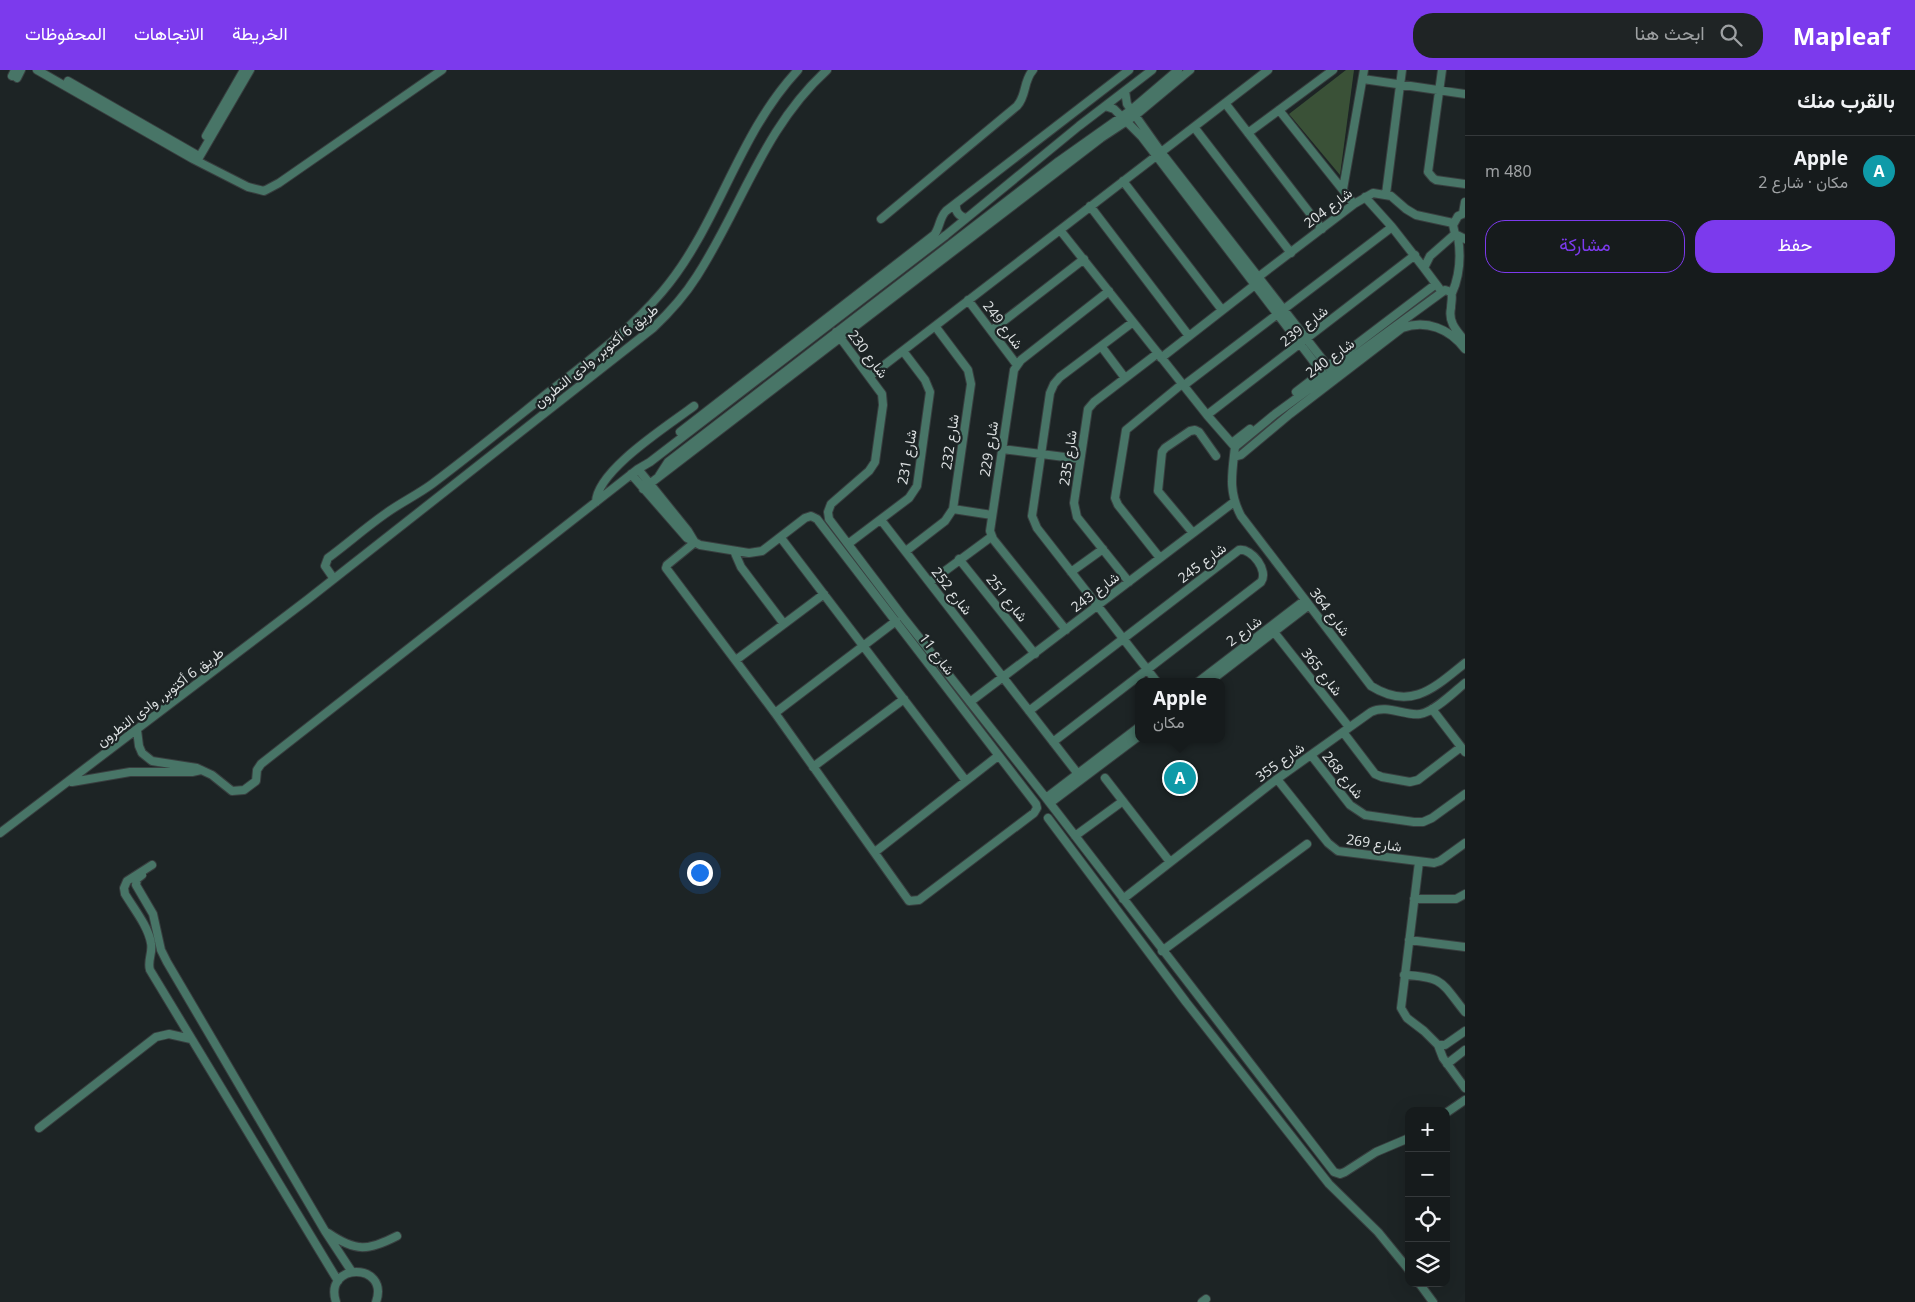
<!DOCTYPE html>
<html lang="ar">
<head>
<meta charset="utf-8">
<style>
  body { margin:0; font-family:"Noto Sans",Vazirmatn,sans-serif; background:#1f2425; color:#f1f3f6; direction:rtl }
  .controls { position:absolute; right:15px; bottom:15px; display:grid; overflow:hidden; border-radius:10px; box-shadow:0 5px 20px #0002 }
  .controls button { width:45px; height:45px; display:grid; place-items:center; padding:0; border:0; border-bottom:1px solid #35393b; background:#161b1c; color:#f1f3f6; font:25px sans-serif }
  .you { position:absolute; left:699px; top:802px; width:18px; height:18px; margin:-12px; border:4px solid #fff; border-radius:50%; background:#1a73e8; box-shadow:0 0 0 8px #1a73e833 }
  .badge { display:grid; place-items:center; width:32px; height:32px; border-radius:50%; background:#7c3aed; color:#fff; font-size:16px; font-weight:700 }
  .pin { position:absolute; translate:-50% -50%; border:2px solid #fff; box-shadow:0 1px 5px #0006 }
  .popup { position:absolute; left:1135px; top:608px; width:90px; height:65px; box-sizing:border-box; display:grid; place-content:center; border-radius:10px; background:#161b1c; filter:drop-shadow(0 1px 4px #0005); font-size:16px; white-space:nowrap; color:#9ea1a3 }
  .popup b { font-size:19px; color:#f1f3f6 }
  .popup::after { content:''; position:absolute; left:50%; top:100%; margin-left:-10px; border:10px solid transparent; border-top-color:#161b1c }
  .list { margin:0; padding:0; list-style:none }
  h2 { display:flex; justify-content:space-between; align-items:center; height:65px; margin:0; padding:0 20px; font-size:21px }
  h2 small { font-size:16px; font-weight:400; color:#9ea1a3 }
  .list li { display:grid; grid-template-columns:32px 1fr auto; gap:15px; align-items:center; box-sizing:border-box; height:70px; padding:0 20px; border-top:1px solid #35393b }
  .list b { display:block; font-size:19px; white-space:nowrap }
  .list p { margin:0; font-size:16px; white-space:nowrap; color:#9ea1a3 }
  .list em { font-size:16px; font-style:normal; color:#9ea1a3 }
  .actions { display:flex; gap:10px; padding:15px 20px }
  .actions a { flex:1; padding:11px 0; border:1px solid #7c3aed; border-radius:20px; text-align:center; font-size:18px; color:#7c3aed }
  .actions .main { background:#7c3aed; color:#fff }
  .icon { flex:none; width:28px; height:28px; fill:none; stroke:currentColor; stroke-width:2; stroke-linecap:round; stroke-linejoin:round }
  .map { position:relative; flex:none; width:1465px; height:1232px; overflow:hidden; direction:ltr }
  header { display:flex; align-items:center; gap:30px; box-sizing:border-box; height:70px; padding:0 25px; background:#7c3aed; color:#fff }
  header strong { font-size:24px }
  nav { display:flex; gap:28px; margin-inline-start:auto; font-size:18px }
  .search { width:350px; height:45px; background:#1f2425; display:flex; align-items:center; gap:12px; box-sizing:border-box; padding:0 18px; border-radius:20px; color:#9ea1a3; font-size:19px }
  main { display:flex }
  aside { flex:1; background:#161b1c }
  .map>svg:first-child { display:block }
</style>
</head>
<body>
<header>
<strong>Mapleaf</strong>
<div class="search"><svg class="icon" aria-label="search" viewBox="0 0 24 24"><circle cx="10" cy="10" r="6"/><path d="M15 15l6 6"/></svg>ابحث هنا</div>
<nav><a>الخريطة</a><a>الاتجاهات</a><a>المحفوظات</a></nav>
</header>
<main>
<aside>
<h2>بالقرب منك<small></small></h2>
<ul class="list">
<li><span class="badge" style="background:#0f9aa8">A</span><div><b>Apple</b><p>مكان · شارع 2</p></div><em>480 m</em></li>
</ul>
<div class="actions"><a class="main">حفظ</a><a>مشاركة</a></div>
</aside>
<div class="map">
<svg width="1465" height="1232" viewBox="0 0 1465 1232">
  <rect width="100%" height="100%" fill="#1d2425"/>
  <!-- green -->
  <path fill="#3a5137" d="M1346 0H1354L1340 105 1289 44Z"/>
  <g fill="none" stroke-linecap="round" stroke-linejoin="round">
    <defs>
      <path id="minor" d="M37 0 193 89 248 117 264 121 279 113 442 0
        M1442 0 1428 102 1433 108 1436 110 1465 114
        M12 6 15 0
        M17 8 21 0
        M1363 9 1465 24
        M68 11 197 85
        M1125 21 1127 34 1161 82 1337 308
        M1225 33 1322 159
        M1105 36 1114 39 1142 67 1330 313
        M1279 40 1354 134
        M1194 57 1291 183
        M1248 63 1333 0
        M206 66 244 0
        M197 91 250 0
        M1123 111 1222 240
        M1343 119 1364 0
        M1386 124 1402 0
        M1365 127 1392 157 1424 198 1430 186 1455 164
        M956 134C955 142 959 146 966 148
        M1090 136 1189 266
        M1463 143 1465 132
        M1465 143 1458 146 1453 155 1455 164 1465 169
        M881 149 1017 36C1027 25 1023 11 1033 0
        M1060 160 1207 345 1235 377
        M1424 198 1439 218
        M1257 208 1354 134 1373 123 1391 126 1406 139 1416 145 1453 153
        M1452 223C1460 205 1461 186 1458 167
        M968 230 1017 295
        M1133 252 1060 307 1054 314 1050 323 1032 446 1037 458 1157 612
        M992 260 1084 189
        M836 262 879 320 882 324 883 335 875 392 869 401 831 434 828 442 829 449 903 547 1046 728 1334 1102 1340 1104 1345 1102 1376 1082 1409 1068
        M1101 276 1125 308
        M1161 288 1256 214
        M1328 296 1436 214
        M870 306 1268 0
        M1183 316 1392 157
        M1296 322 1322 302
        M1207 345 1415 185
        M680 362 934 165C940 158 939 148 946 141L1129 0
        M1232 373 1250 359
        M1235 377C1232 404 1228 421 1241 446L1371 616C1411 641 1434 618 1465 593
        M1235 377 1275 344 1445 220 1451 222C1453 227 1451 232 1451 238 1448 252 1456 260 1465 271
        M1002 379 1080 389
        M1234 387 1241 385 1290 344 1402 258C1426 249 1450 259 1465 279
        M638 399 688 461 694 471
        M631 404 687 468 700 475 749 483 762 481 805 448 811 446 817 449 1036 734 1037 738 1034 743 919 830 909 831 775 643 666 498 667 495 694 473
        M659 406 668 392 1059 91 1131 40 1178 0
        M643 419 1101 68 1136 45 1190 0
        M596 432C597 400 669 355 694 336
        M953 439 992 445
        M881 450 1078 704
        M1193 463 1158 421 1162 382 1165 378 1190 361 1195 360 1199 362 1216 386
        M781 468 966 711
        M848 474 909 428 917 416 930 322 925 310 903 281
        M734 481 741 497 784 554
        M906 481 945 451 953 439 971 314 968 300 935 256
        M1160 488 1118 435 1115 428 1126 360 1182 314
        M959 489 1035 584
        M1071 502 1103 479
        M334 509 325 496 328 488C347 474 365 458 385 444 400 433 417 425 432 414 472 384 510 353 549 322 588 291 629 261 662 222 719 155 737 65 798 0
        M930 512 991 467
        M1129 512 1077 447 1074 433 1088 339 1094 332 1158 283
        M1066 560 993 469 990 461 1014 300 1021 290 1109 221
        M1274 562 1349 657
        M736 590 824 524
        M1198 612 1305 530
        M1209 612 1309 535
        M970 632 1234 432
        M1432 639 1465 682
        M1029 641 1239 480C1252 478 1269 501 1261 512L1053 672
        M775 643 896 551
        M137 660 139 676 142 683 152 691 197 698 212 705 232 721 244 720 256 711 257 700 261 694 638 399 650 392 946 165 1079 56 1152 0
        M1343 662 1375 704 1382 707 1410 712 1418 710 1461 677
        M1311 685 1350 735 1365 745 1414 752H1423L1432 748 1465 724
        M813 697 904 629
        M1105 708 1170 792
        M1277 709 1328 773 1338 781 1434 793 1440 791 1465 773
        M72 712 130 702H192L201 700
        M1046 728 1139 657
        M1050 733 1139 666
        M1048 748 1186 932 1329 1114 1378 1162 1409 1200
        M0 763 307 530 653 258C670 242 685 225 697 206 742 136 764 57 827 0
        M1075 766 1123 731
        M875 782 998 686
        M1419 792 1401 938 1407 948 1424 961 1438 975H1445L1465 961
        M152 795 127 811 124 818 125 824C134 839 148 856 151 873 153 883 147 891 150 900L338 1211
        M142 805 137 809 136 815 153 844 161 880 167 892 325 1161 352 1202
        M1123 829 1277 709 1371 642C1387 634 1404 646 1420 644 1434 642 1454 622 1465 613
        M1414 829H1456L1465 824
        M1409 870 1465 877
        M1162 881 1307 774
        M1404 905C1444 907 1441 912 1465 942
        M1438 975 1443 988 1465 1018
        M1447 994 1465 980
        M1446 1043 1465 1030
        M39 1058 156 967 169 964 191 969
        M328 1163C356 1182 368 1181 397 1166
        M1419 1213 1433 1232
        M336 1232C323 1192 390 1192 376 1232
        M1202 1232 1206 1229"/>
    </defs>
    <!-- minor casing -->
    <use href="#minor" stroke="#383e3f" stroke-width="10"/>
    <!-- minor -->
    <use href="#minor" stroke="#487567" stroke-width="8"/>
  </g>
  <g text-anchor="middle" stroke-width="4.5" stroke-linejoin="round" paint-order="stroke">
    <!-- street labels -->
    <g font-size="14" fill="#dbdfe0" stroke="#1d2425">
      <text transform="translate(1328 138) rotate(-37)" y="5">شارع 204</text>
      <text transform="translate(1003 255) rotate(53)" y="5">شارع 249</text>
      <text transform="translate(1304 256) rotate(-38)" y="5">شارع 239</text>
      <text transform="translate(868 284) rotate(53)" y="5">شارع 230</text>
      <text transform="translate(596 286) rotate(-39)" y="5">طريق 6 أكتوبر, وادى النطرون</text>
      <text transform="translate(1330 288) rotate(-36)" y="5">شارع 240</text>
      <text transform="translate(950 372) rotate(-82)" y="5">شارع 232</text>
      <text transform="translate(989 379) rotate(-81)" y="5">شارع 229</text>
      <text transform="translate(907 387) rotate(-80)" y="5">شارع 231</text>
      <text transform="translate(1068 388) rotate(-82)" y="5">شارع 235</text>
      <text transform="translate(1202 493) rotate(-37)" y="5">شارع 245</text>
      <text transform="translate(952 521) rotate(52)" y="5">شارع 252</text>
      <text transform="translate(1095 522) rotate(-37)" y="5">شارع 243</text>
      <text transform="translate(1007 528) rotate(51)" y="5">شارع 251</text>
      <text transform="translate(1330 542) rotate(53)" y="5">شارع 364</text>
      <text transform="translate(1244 561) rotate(-37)" y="5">شارع 2</text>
      <text transform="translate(937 584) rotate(53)" y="5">شارع 11</text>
      <text transform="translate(1322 602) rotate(52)" y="5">شارع 365</text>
      <text transform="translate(160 627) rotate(-37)" y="5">طريق 6 أكتوبر, وادى النطرون</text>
      <text transform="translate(1280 692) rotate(-36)" y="5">شارع 355</text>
      <text transform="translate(1343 705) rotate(51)" y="5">شارع 268</text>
      <text transform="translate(1374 773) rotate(8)" y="5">شارع 269</text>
    </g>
  </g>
</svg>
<div class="controls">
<button>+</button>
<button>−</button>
<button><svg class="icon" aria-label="locate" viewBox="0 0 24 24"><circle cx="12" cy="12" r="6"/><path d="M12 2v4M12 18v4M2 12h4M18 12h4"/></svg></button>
<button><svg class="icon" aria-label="layers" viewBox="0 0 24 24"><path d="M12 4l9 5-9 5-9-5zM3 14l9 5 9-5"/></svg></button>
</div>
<div class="you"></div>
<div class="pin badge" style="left:1180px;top:708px;background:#0f9aa8">A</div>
<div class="popup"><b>Apple</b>مكان</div>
</div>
</main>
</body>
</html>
